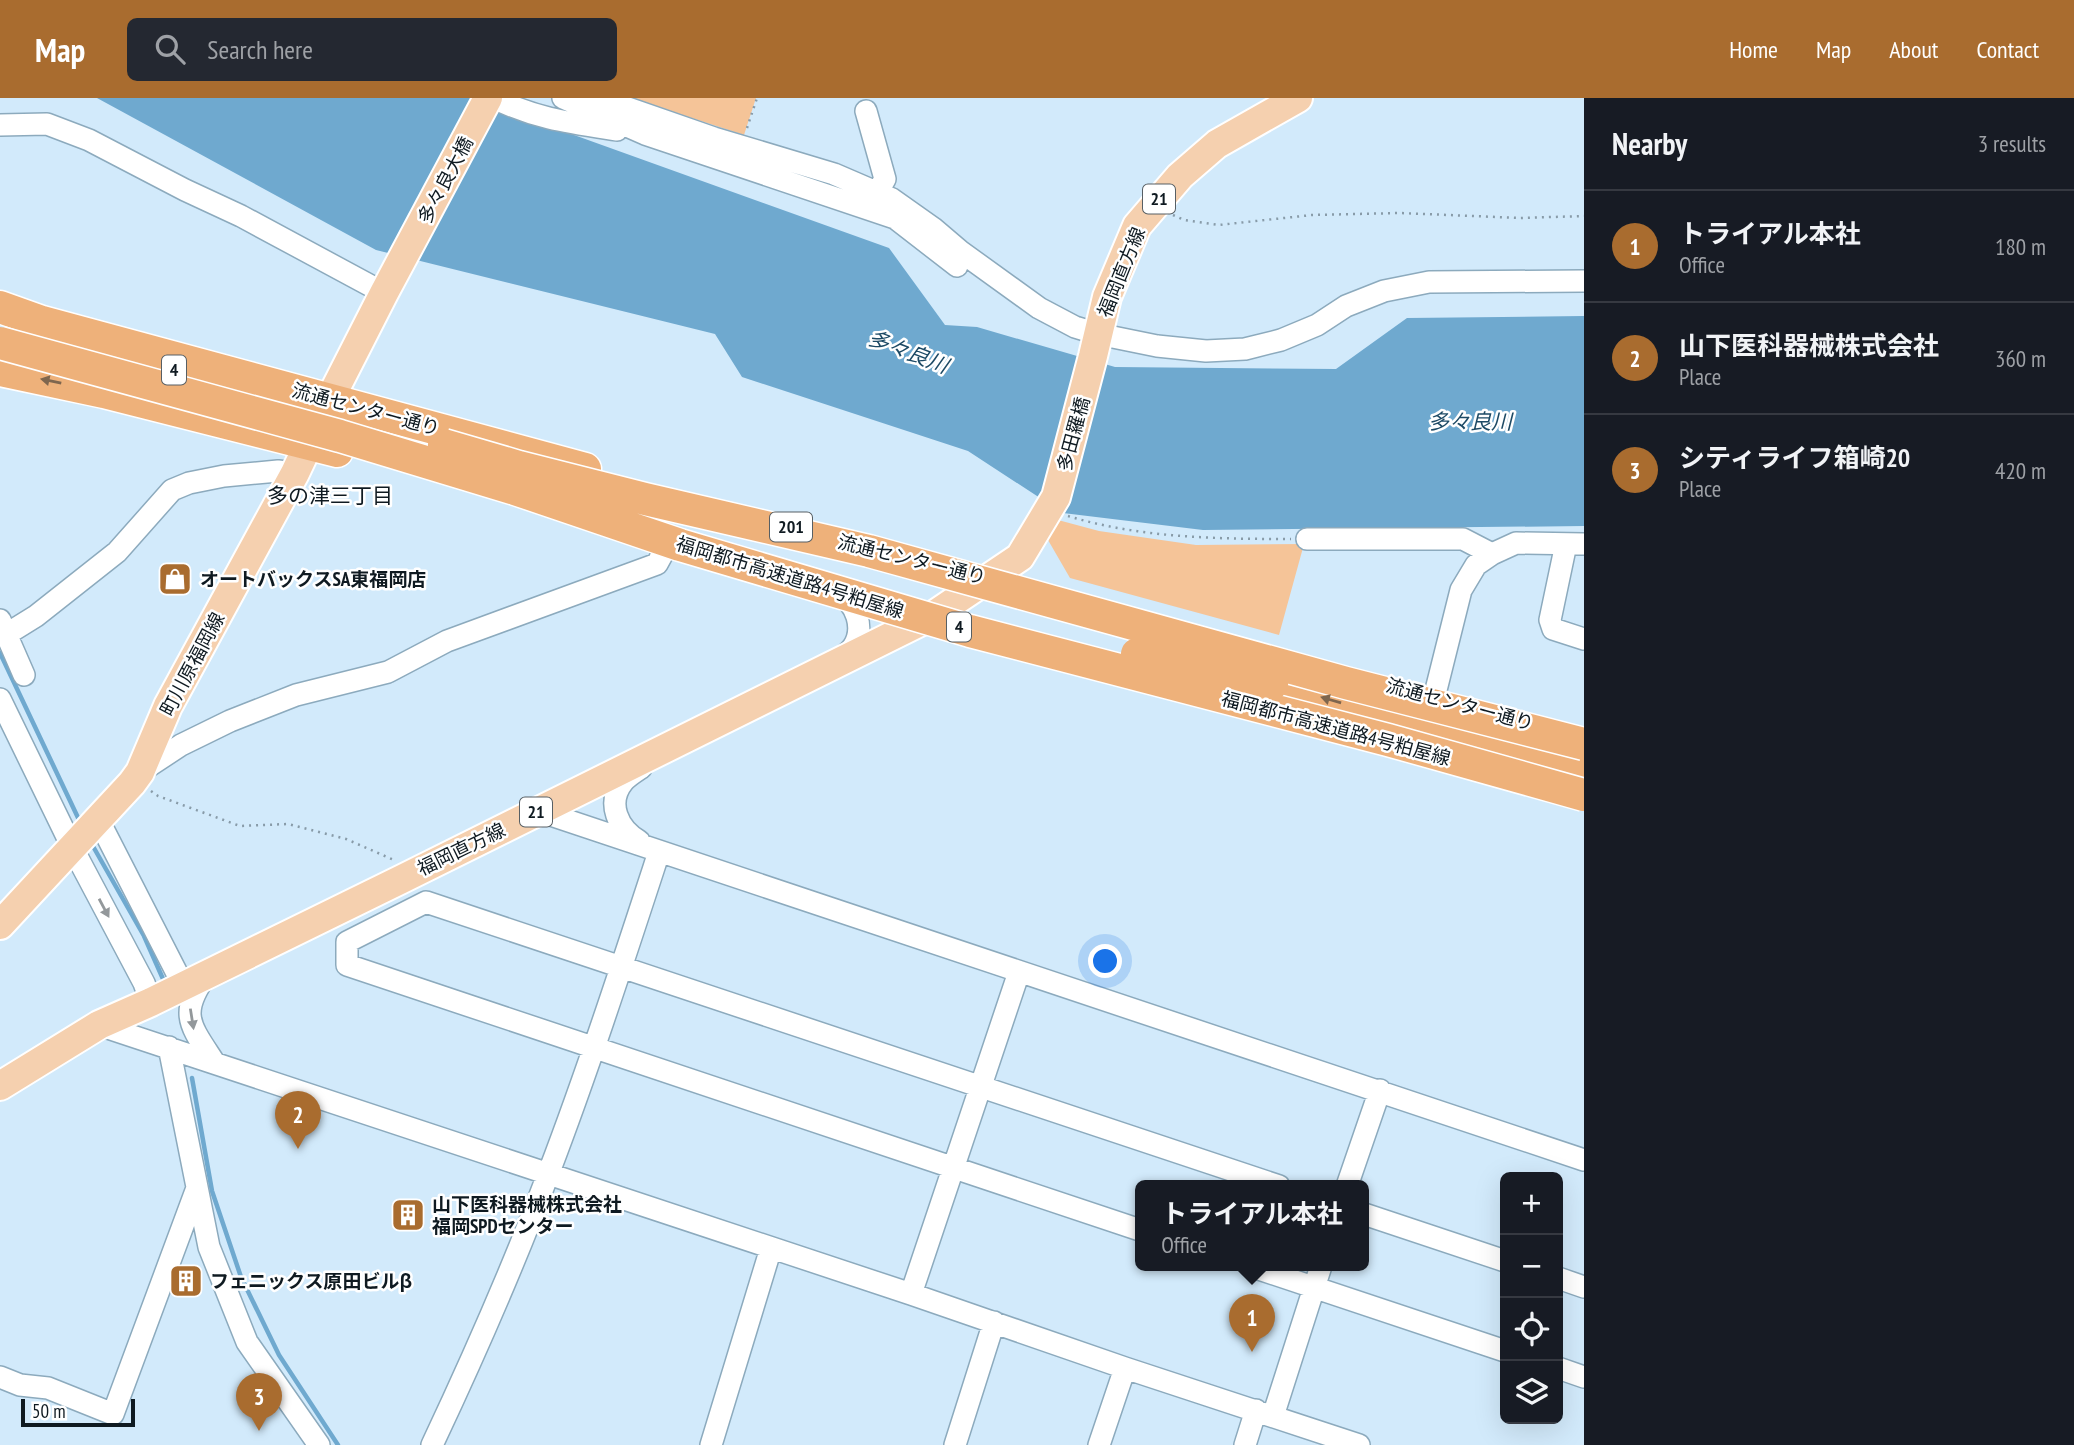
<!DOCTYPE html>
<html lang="en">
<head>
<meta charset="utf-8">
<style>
  body { margin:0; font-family:"PT Sans Narrow","Noto Sans JP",sans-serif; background:#242831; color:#f1f3f6 }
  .controls { position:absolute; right:21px; bottom:21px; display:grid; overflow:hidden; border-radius:10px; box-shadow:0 7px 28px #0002 }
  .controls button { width:63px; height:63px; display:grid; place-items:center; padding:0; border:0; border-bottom:2px solid #363941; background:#171b24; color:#f1f3f6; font:35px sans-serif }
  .scale { position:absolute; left:21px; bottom:18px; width:114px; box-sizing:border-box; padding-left:7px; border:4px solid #0f1a21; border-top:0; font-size:19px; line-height:24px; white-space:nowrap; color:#0f1a21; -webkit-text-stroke:5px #fff; paint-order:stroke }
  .you { position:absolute; left:1106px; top:864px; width:24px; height:24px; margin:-18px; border:5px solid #fff; border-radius:50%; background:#1a73e8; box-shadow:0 0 0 10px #1a73e833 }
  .badge { display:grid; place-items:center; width:46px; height:46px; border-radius:50%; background:#a96c2f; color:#fff; font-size:23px; font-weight:700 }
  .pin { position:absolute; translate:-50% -58px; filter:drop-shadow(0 2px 4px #0008) }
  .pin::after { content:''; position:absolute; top:37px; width:24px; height:21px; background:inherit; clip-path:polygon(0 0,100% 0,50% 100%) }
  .popup { position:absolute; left:1135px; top:1082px; width:234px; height:91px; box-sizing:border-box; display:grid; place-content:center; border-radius:10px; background:#171b24; filter:drop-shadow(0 2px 5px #0005); font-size:23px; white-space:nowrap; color:#9ea1a6 }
  .popup b { font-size:26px; color:#f1f3f6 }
  .popup::after { content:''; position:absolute; left:50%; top:100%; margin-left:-14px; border:14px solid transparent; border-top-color:#171b24 }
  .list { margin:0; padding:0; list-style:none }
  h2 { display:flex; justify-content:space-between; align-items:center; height:91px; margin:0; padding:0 28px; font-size:30px }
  h2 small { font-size:23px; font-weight:400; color:#9ea1a6 }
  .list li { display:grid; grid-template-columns:46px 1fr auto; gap:21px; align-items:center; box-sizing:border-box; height:112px; padding:0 28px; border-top:2px solid #363941 }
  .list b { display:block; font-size:26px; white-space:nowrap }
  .list p { margin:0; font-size:23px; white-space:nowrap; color:#9ea1a6 }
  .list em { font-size:23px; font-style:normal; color:#9ea1a6 }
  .icon { flex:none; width:38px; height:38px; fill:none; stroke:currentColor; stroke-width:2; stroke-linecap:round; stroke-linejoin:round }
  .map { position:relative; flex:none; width:1584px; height:1347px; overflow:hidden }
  header { display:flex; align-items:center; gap:42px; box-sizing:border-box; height:98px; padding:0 35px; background:#a96c2f; color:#fff }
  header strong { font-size:33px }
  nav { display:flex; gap:38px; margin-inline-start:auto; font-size:24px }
  .search { width:490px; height:63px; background:#242831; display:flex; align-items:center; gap:18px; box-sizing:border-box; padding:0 24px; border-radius:10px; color:#9ea1a6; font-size:26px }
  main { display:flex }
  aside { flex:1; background:#171b24 }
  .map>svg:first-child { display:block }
</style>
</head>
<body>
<header>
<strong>Map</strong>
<div class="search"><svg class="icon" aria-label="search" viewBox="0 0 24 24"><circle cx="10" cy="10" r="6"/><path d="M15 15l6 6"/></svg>Search here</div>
<nav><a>Home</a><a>Map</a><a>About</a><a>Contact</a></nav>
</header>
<main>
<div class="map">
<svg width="1584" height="1347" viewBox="0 0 1584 1347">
  <rect width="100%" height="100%" fill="#d2eafb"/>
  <!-- green -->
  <path fill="#f5c498" d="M630 0H756L744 37Z
    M1058 422 1099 433 1196 447 1304 446 1279 537 1070 480 1048 442Z"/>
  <!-- water -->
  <path fill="#6fa9cf" d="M97 0H471L889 150 945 227 977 229 1115 269 1336 271 1407 220 1584 218V428L1203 432 1063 415 968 353 742 279 715 236 376 152Z"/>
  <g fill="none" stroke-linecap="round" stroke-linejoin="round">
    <!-- stream -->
    <path stroke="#6fa9cf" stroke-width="4.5" d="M0 555 81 726
      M90 743 144 838 163 881
      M192 980 212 1093 241 1179 279 1257 338 1347"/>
    <defs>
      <path id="minor" d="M494 0C536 21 571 25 617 32
        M563 0 645 36 895 120 957 168
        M599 0 714 40 834 76 892 101 933 130 960 153 1039 210 1075 229 1098 236 1157 248 1206 253 1245 251 1281 242 1317 227 1346 208 1384 193 1429 184 1584 183
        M866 13 885 81 877 95
        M0 27 47 26 89 42 185 92 241 118 384 195
        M1307 441H1463L1492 456
        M1566 446 1550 522 1553 531 1584 541
        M837 496C857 504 865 531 853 549 850 553 845 557 841 561
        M0 522 24 577
        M7 536 36 518 117 454 172 392 189 385 224 378 278 373 295 375
        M1434 600 1461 492 1476 467 1492 456 1516 445 1584 446
        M0 601 72 749 144 885 151 904
        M140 674 181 647 230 623 296 597 388 574 447 543 657 466 669 444
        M539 713 1584 1062
        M98 721 183 887
        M639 743C618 731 606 705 623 684 627 679 635 674 641 670
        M207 876C178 916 190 927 214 964
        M99 927 911 1196 1125 1270 1359 1347
        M169 949 209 1149 247 1244 319 1347
        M1347 1088 1380 992
        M1364 1116 1505 1163
        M1140 1132 347 867V844L426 804 1279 1088
        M1250 1168 1505 1253
        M1558 1180 1584 1189
        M911 1196 1019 874
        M1558 1270 1584 1279
        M0 1279 20 1287 48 1290 113 1316 197 1090
        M1273 1318 1321 1168
        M432 1347C474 1258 514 1167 549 1074 589 969 624 861 659 754
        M711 1347 771 1150
        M955 1347 994 1224
        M1099 1347 1125 1270
        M1245 1347 1256 1312"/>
      <path id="major" d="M0 827 132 685 140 674 168 608 295 375 330 301 384 195 488 0
        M0 988 99 927 151 904 400 782 934 517 1020 459 1056 399 1093 258 1107 199 1137 128 1180 78 1217 46 1298 0"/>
      <path id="highway" d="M0 209 42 224 585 371
        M0 272 104 294 337 353
        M1272 586 1352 608 1443 642 1584 678"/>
    </defs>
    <!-- minor casing -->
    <use href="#minor" stroke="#8caabd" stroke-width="24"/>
    <!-- major casing -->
    <use href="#major" stroke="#fff" stroke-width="32"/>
    <!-- highway casing -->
    <use href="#highway" stroke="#fff" stroke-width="35"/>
    <!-- path -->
    <path stroke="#889ba8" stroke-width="2.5" stroke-dasharray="2 5" stroke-linecap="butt" d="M747 30 757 0
      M1173 117 1184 122 1219 127 1312 117 1400 115 1520 120 1584 118
      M1068 418C1140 440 1217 441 1291 441
      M151 693 158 698 240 728 288 726 346 741 394 762"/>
    <!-- minor -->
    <use href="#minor" stroke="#fff" stroke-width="21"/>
    <!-- major -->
    <use href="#major" stroke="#f5d0af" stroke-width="28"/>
    <!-- highway -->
    <use href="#highway" stroke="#eeb17a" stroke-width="32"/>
    <defs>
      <path id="highway-bridge" d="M0 245 340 338 515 391 680 447 970 533 1388 642 1584 697
        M444 347 519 369 645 401 869 453 1346 585 1584 646
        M1137 556 1272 586"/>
    </defs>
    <!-- highway-bridge casing -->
    <use href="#highway-bridge" stroke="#fff" stroke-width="35" stroke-linecap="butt"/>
    <!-- highway-bridge -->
    <use href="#highway-bridge" stroke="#eeb17a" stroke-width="32"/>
  </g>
  <!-- one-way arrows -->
  <defs><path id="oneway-solid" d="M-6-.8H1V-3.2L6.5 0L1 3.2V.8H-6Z" transform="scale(1.75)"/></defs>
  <g fill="#7e664e">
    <use href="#oneway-solid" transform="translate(51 283) rotate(-168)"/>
    <use href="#oneway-solid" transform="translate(1331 602) rotate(-164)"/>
  </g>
  <g fill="#93989b">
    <use href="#oneway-solid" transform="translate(104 810) rotate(62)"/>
    <use href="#oneway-solid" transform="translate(192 921) rotate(81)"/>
  </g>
  <!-- icons -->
  <defs>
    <symbol id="shop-square" viewBox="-11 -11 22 22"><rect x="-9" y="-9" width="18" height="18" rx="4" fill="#a96c2f" stroke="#fff"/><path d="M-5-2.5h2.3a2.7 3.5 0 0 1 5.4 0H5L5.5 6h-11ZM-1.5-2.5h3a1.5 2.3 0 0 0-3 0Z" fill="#fff"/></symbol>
    <symbol id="building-square" viewBox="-11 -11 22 22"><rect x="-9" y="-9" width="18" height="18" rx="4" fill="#a96c2f" stroke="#fff"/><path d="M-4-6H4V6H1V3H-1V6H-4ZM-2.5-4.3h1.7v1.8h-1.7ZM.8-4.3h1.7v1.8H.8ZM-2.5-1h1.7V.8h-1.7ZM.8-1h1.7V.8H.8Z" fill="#fff"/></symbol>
  </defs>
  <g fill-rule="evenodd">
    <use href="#shop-square" x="156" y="462" width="38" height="38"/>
    <use href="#building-square" x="389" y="1098" width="38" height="38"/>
    <use href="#building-square" x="167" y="1164" width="38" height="38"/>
  </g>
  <g text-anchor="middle" stroke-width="5" stroke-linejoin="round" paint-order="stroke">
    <!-- shield labels -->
    <g fill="#fff" stroke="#575f64" stroke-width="2">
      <rect x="1143" y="86.5" width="32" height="29" rx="5"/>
      <rect x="162" y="257.5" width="24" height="29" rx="5"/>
      <rect x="770" y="414.5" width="42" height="29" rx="5"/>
      <rect x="947" y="514.5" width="24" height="29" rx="5"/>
      <rect x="520" y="699.5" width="32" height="29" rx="5"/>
    </g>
    <g font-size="18" font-weight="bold" fill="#0f1a21">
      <text x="1159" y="107">21</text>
      <text x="174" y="278">4</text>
      <text x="791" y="435">201</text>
      <text x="959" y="535">4</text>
      <text x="536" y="720">21</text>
    </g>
    <!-- street labels -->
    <g font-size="19" fill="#0f1a21" stroke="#fff">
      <text transform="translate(445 82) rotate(-62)" y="7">多々良大橋</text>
      <text transform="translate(1121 174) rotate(-68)" y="7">福岡直方線</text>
      <text transform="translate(366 311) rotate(15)" y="7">流通センター通り</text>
      <text transform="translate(1073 336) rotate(-75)" y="7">多田羅橋</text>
      <text transform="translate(912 461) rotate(14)" y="7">流通センター通り</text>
      <text transform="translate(790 479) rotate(17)" y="7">福岡都市高速道路4号粕屋線</text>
      <text transform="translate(192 566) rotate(-62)" y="7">町川原福岡線</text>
      <text transform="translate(1460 606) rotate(15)" y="7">流通センター通り</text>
      <text transform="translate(1336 630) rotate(15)" y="7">福岡都市高速道路4号粕屋線</text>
      <text transform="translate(461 751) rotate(-26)" y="7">福岡直方線</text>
    </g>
    <!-- poi labels -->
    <g font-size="19" font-weight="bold" fill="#0f1a21" stroke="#fff" text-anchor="start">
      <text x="200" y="488">オートバックスSA東福岡店</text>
      <text x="432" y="1113">山下医科器械株式会社<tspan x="432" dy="22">福岡SPDセンター</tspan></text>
      <text x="210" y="1190">フェニックス原田ビルβ</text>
    </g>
    <!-- water labels -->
    <g font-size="21" font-style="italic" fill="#1d4a65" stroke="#fff">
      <text transform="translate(908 254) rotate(21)" y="7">多々良川</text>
      <text x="1470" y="331">多々良川</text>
    </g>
    <!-- neighbourhood labels -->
    <g font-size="21" fill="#0f1a21" stroke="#fff">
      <text x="330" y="405">多の津三丁目</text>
    </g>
  </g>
</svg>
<div class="controls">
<button>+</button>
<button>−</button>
<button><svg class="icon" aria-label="locate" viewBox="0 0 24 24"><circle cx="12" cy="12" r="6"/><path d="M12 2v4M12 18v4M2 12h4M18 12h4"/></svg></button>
<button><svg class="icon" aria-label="layers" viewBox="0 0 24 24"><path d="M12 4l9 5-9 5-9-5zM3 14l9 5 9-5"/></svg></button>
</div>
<div class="scale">50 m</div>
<div class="you"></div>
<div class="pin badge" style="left:1252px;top:1254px">1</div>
<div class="popup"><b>トライアル本社</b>Office</div>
<div class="pin badge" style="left:298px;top:1051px">2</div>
<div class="pin badge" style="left:259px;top:1333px">3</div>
</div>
<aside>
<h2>Nearby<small>3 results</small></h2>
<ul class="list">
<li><span class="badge">1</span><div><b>トライアル本社</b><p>Office</p></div><em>180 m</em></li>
<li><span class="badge">2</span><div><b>山下医科器械株式会社</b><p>Place</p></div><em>360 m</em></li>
<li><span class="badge">3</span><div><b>シティライフ箱崎20</b><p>Place</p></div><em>420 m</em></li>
</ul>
</aside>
</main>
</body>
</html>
